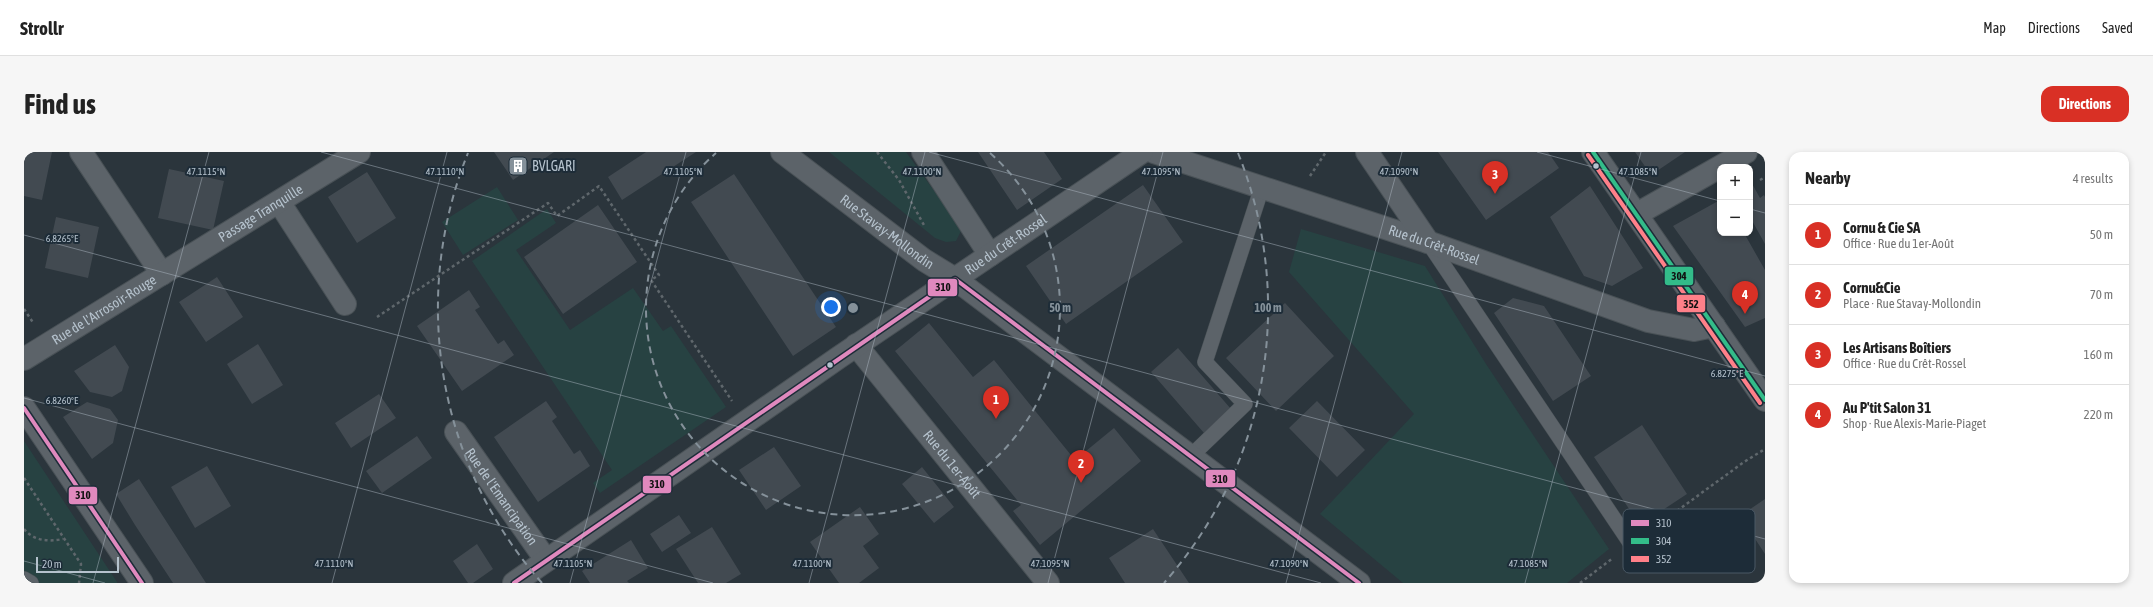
<!DOCTYPE html>
<html lang="en">
<head>
<meta charset="utf-8">
<style>
  body { margin:0; font-family:"Asap Condensed",sans-serif; background:#f6f6f6; color:#222 }
  .controls { position:absolute; right:12px; top:12px; display:grid; overflow:hidden; border-radius:8px; box-shadow:0 2px 6px #0003 }
  .controls button { width:36px; height:36px; display:grid; place-items:center; padding:0; border:0; border-bottom:1px solid #e0e0e0; background:#fff; color:#222; font:20px sans-serif }
  .scale { position:absolute; left:12px; bottom:10px; width:83px; box-sizing:border-box; padding-left:4px; border:2px solid #b5c2cd; border-top:0; font-size:11px; line-height:14px; white-space:nowrap; color:#b5c2cd; -webkit-text-stroke:3px #1d2c38; paint-order:stroke }
  .you { position:absolute; left:807px; top:155px; width:14px; height:14px; margin:-10px; border:3px solid #fff; border-radius:50%; background:#1a73e8; box-shadow:0 0 0 6px #1a73e833 }
  .badge { display:grid; place-items:center; width:26px; height:26px; border-radius:50%; background:#d93025; color:#fff; font-size:13px; font-weight:700 }
  .pin { position:absolute; translate:-50% -33px; filter:drop-shadow(0 1px 2px #0008) }
  .pin::after { content:''; position:absolute; top:21px; width:14px; height:12px; background:inherit; clip-path:polygon(0 0,100% 0,50% 100%) }
  .list { margin:0; padding:0; list-style:none }
  h2 { display:flex; justify-content:space-between; align-items:center; height:52px; margin:0; padding:0 16px; font-size:17px }
  h2 small { font-size:13px; font-weight:400; color:#767676 }
  .list li { display:grid; grid-template-columns:26px 1fr auto; gap:12px; align-items:center; box-sizing:border-box; height:60px; padding:0 16px; border-top:1px solid #e0e0e0 }
  .list b { display:block; font-size:15px; white-space:nowrap }
  .list p { margin:0; font-size:13px; white-space:nowrap; color:#767676 }
  .list em { font-size:13px; font-style:normal; color:#767676 }
  .map { position:relative; flex:none; width:1741px; height:431px; overflow:hidden; border-radius:12px }
  header { display:flex; align-items:center; gap:24px; box-sizing:border-box; height:56px; padding:0 20px; background:#fff; border-bottom:1px solid #e0e0e0 }
  header strong { font-size:19px }
  nav { display:flex; gap:22px; margin-inline-start:auto; font-size:14px }
  .intro { display:flex; align-items:center; justify-content:space-between; box-sizing:border-box; height:96px; padding:0 24px }
  h1 { margin:0; font-size:28px }
  .button { padding:10px 18px; border-radius:12px; background:#d93025; color:#fff; font-size:14px; font-weight:700 }
  main { display:flex; gap:24px; padding:0 24px }
  aside { flex:1; background:#fff; border-radius:12px; box-shadow:0 2px 6px #0003 }
  .map>svg:first-child { display:block }
</style>
</head>
<body>
<header>
<strong>Strollr</strong>
<nav><a>Map</a><a>Directions</a><a>Saved</a></nav>
</header>
<div class="intro"><h1>Find us</h1><a class="button">Directions</a></div>
<main>
<div class="map">
<svg width="1741" height="431" viewBox="0 0 1741 431">
  <rect width="100%" height="100%" fill="#2b353c"/>
  <!-- green -->
  <path fill="#274242" d="M805 0H882L932 69 937 79 932 89 922 90 911 86Z
    M473 35 494 68 439 103 418 70Z
    M523 57 532 71 492 98 546 178 609 136 639 179 647 174 702 255 576 341 569 331 588 318 448 109Z
    M1277 77 1401 114 1462 212 1585 397 1543 431H1379L1296 362 1390 262 1265 120Z
    M0 289 93 430V431H0Z"/>
  <!-- building -->
  <path fill="#424a51" d="M0 0H28L18 48 0 44Z
    M470 0H530L489 28Z
    M622 0H672L598 48 584 25Z
    M954 0H1020L1038 27 993 58Z
    M1414 0H1524L1535 16 1462 68Z
    M1611 0H1661L1627 23Z
    M145 17 200 29 189 78 134 66Z
    M343 20 372 66 333 91 304 45Z
    M710 22 812 175 769 204 667 50Z
    M1726 28 1736 46 1740 43 1741 45V92L1726 65Z
    M1119 33 1159 90 1042 172 1002 114Z
    M1566 34 1619 116 1588 134 1560 124 1526 65Z
    M1696 48V81H1720L1741 118V166L1721 175 1649 74Z
    M574 53 613 110 539 162 500 105Z
    M32 65 75 75 64 126 21 116Z
    M193 125 219 165 182 190 155 150Z
    M445 138 456 155 451 158 474 192 480 188 490 203 438 239 393 174Z
    M1489 146 1520 154 1567 224 1529 249 1470 161Z
    M1261 151 1310 204 1252 259 1202 206Z
    M905 171 949 225 970 208 1051 308 1090 276 1117 309 1016 393 989 359 997 353 871 199Z
    M234 192 259 233 228 252 203 212Z
    M91 193 105 215 98 239 88 245 66 240 50 219Z
    M1154 196 1207 257 1180 281 1127 220Z
    M355 242 372 266 327 296 311 271Z
    M522 249 533 265 528 269 550 302 556 298 566 314 514 350 470 285Z
    M1293 249 1341 298 1313 325 1265 276Z
    M63 250 86 257 94 268 89 291 68 307 39 265Z
    M1618 273 1663 342 1616 373 1570 305Z
    M393 284 408 306 358 341 342 319Z
    M750 295 777 334 742 358 715 318Z
    M183 314 207 354 171 376 147 335Z
    M898 315 930 355 910 371 878 332Z
    M115 327 135 358 182 431H149L111 373 92 342Z
    M1741 347V402L1716 364Z
    M836 355 855 382 839 394 855 416 835 431H815L786 390Z
    M655 363 667 381 638 400 626 382Z
    M688 375 717 422 702 431H674L652 397Z
    M1129 377 1165 431H1101L1085 406Z
    M607 388 624 416 603 429 605 431H566L558 419Z
    M453 392 469 417 449 431H444L429 409Z"/>
  <g fill="none" stroke-linecap="round" stroke-linejoin="round">
    <defs>
      <path id="service" d="M1404 90 1607 392
        M1166 305 1221 252 1181 210 1238 35
        M0 427 7 431"/>
      <g id="minor">
        <path d="M57 0 138 122"/>
        <path id="s1" d="M758 0 900 108 931 127 1335 431"/>
        <path d="M899 0 966 103"/>
        <path id="s2" d="M1130 0 1404 90 1624 169 1670 178 1690 174"/>
        <path d="M1343 0 1404 90"/>
        <path d="M1569 0 1741 248"/>
        <path d="M255 50 321 152"/>
        <path d="M1613 62 1722 0"/>
        <path id="s3" d="M832 193 1024 431"/>
        <path id="s4" d="M0 207 335 0"/>
        <path d="M0 256 118 431"/>
        <path id="s5" d="M432 280 522 408"/>
        <path id="s6" d="M490 431 814 206 1118 0"/>
      </g>
    </defs>
    <!-- service casing -->
    <use href="#service" stroke="#495156" stroke-width="16"/>
    <!-- minor casing -->
    <use href="#minor" stroke="#495156" stroke-width="24"/>
    <!-- path -->
    <path stroke="#5f676c" stroke-width="2.5" stroke-dasharray="3 3" stroke-linecap="butt" d="M853 0 875 28 901 75
      M1286 24 1302 0
      M1736 28 1741 25
      M0 157 10 172
      M353 165 524 51 533 64 575 34 635 123 627 128 708 249
      M0 326 57 412 55 431
      M0 377C10 389 24 390 39 387
      M1624 380 1720 310 1741 297
      M1556 431 1589 406"/>
    <!-- service -->
    <use href="#service" stroke="#5c6369" stroke-width="15"/>
    <!-- minor -->
    <use href="#minor" stroke="#5c6369" stroke-width="22"/>
    <defs>
      <path id="bus-1" d="M0 256 118 431
        M490 431 931 127 1335 431"/>
      <path id="bus-2" d="M1569 0 1741 248"/>
      <path id="bus-3" d="M1564 3 1736 251"/>
    </defs>
    <!-- bus-1 casing -->
    <use href="#bus-1" stroke="#1d2c38" stroke-width="7"/>
    <!-- bus-2 casing -->
    <use href="#bus-2" stroke="#1d2c38" stroke-width="7"/>
    <!-- bus-3 casing -->
    <use href="#bus-3" stroke="#1d2c38" stroke-width="7"/>
    <!-- bus-1 -->
    <use href="#bus-1" stroke="#e089be" stroke-width="4"/>
    <!-- bus-2 -->
    <use href="#bus-2" stroke="#33bc89" stroke-width="4"/>
    <!-- bus-3 -->
    <use href="#bus-3" stroke="#ff8089" stroke-width="4"/>
  </g>
  <!-- ticks -->
  <path fill="none" stroke="#b5c2cd" stroke-width="1" stroke-opacity="0.45" d="M297 0 1741 387M905 0 1741 224M1513 0 1696 49M1726 57 1741 61M0 83 1297 431M0 246 689 431M0 409 81 431M69 431 185 0M308 431 423 0M546 431 662 0M785 431 901 0M1024 431 1139 0M1262 431 1378 0M1501 431 1617 0M1740 431 1741 426"/>
  <!-- distance rings -->
  <g fill="none" stroke="#85919a" stroke-width="2" stroke-dasharray="7 5">
    <path d="M966 1A207 207 0 1 1 692 1"/>
    <path d="M518 431A415 415 0 0 1 444 1M1214 1A415 415 0 0 1 1140 431"/>
  </g>
  <!-- icons -->
  <defs>
    <symbol id="building-square" viewBox="-11 -11 22 22"><rect x="-9" y="-9" width="18" height="18" rx="4" fill="#85919a" stroke="#1d2c38"/><path d="M-4-6H4V6H1V3H-1V6H-4ZM-2.5-4.3h1.7v1.8h-1.7ZM.8-4.3h1.7v1.8H.8ZM-2.5-1h1.7V.8h-1.7ZM.8-1h1.7V.8H.8Z" fill="#fff"/></symbol>
  </defs>
  <g fill-rule="evenodd">
    <use href="#building-square" x="483" y="3" width="22" height="22"/>
  </g>
  <!-- markers -->
  <g fill="#b5c2cd" stroke="#1d2c38" stroke-width="1.5">
    <circle cx="1572" cy="14" r="3.5"/>
    <circle cx="806" cy="213" r="3.5"/>
  </g>
  <g text-anchor="middle" stroke-width="4" stroke-linejoin="round" paint-order="stroke">
    <!-- poi labels -->
    <g font-size="14" fill="#b5c2cd" stroke="#1d2c38" text-anchor="start">
      <text x="508" y="19">BVLGARI</text>
    </g>
    <!-- street labels -->
    <g font-size="14" fill="#b5c2cd" stroke="#1d2c38">
      <text dy="5" stroke="none"><textPath href="#s4" startOffset="278">Passage Tranquille</textPath></text>
      <text dy="5" stroke="none"><textPath href="#s1" startOffset="132">Rue Stavay-Mollondin</textPath></text>
      <text dy="5" stroke="none"><textPath href="#s6" startOffset="597">Rue du Crêt-Rossel</textPath></text>
      <text dy="5" stroke="none"><textPath href="#s2" startOffset="295">Rue du Crêt-Rossel</textPath></text>
      <text dy="5" stroke="none"><textPath href="#s4" startOffset="94">Rue de l'Arrosoir-Rouge</textPath></text>
      <text dy="5" stroke="none"><textPath href="#s3" startOffset="153">Rue du 1er-Août</textPath></text>
      <text dy="5" stroke="none"><textPath href="#s5" startOffset="79">Rue de l'Emancipation</textPath></text>
    </g>
  </g>
  <!-- legend -->
  <rect x="1599" y="357" width="132" height="64" rx="6" fill="#1d2c38" stroke="#4b5965" stroke-width="1"/>
  <rect x="1607" y="368" width="18" height="6" fill="#e089be"/>
  <rect x="1607" y="386" width="18" height="6" fill="#33bc89"/>
  <rect x="1607" y="404" width="18" height="6" fill="#ff8089"/>
  <g font-size="11" fill="#b5c2cd">
    <text x="1632" y="375">310</text>
    <text x="1632" y="393">304</text>
    <text x="1632" y="411">352</text>
  </g>
  <g font-size="10" text-anchor="middle" fill="#b5c2cd" stroke="#1d2c38" stroke-width="4" stroke-linejoin="round" paint-order="stroke">
    <text x="182" y="23">47.1115°N</text>
    <text x="421" y="23">47.1110°N</text>
    <text x="659" y="23">47.1105°N</text>
    <text x="898" y="23">47.1100°N</text>
    <text x="1137" y="23">47.1095°N</text>
    <text x="1375" y="23">47.1090°N</text>
    <text x="1614" y="23">47.1085°N</text>
    <text x="38" y="90">6.8265°E</text>
    <text x="1703" y="225">6.8275°E</text>
    <text x="38" y="252">6.8260°E</text>
    <text x="310" y="415">47.1110°N</text>
    <text x="549" y="415">47.1105°N</text>
    <text x="788" y="415">47.1100°N</text>
    <text x="1026" y="415">47.1095°N</text>
    <text x="1265" y="415">47.1090°N</text>
    <text x="1504" y="415">47.1085°N</text>
  </g>
  <circle cx="829" cy="156" r="6" fill="#85919a" stroke="#1d2c38" stroke-width="2"/>
  <g font-size="12" text-anchor="middle" font-weight="bold" fill="#85919a" stroke="#1d2c38" stroke-width="4" stroke-linejoin="round" paint-order="stroke">
    <text x="1036" y="160">50 m</text>
    <text x="1244" y="160">100 m</text>
  </g>
  <g stroke="#1d2c38" stroke-width="1.5">
    <rect x="1640" y="114" width="30" height="20" rx="4" fill="#33bc89"/>
    <rect x="903" y="126" width="31" height="19" rx="4" fill="#e089be"/>
    <rect x="1652" y="142" width="30" height="19" rx="4" fill="#ff8089"/>
    <rect x="1181" y="317" width="31" height="19" rx="4" fill="#e089be"/>
    <rect x="618" y="323" width="30" height="19" rx="4" fill="#e089be"/>
    <rect x="44" y="334" width="30" height="19" rx="4" fill="#e089be"/>
  </g>
  <g font-size="11" text-anchor="middle" font-weight="bold" fill="#111">
    <text x="1655" y="128">304</text>
    <text x="919" y="139">310</text>
    <text x="1667" y="156">352</text>
    <text x="1196" y="331">310</text>
    <text x="633" y="336">310</text>
    <text x="59" y="347">310</text>
  </g>
</svg>
<div class="controls">
<button>+</button>
<button>−</button>
</div>
<div class="scale">20 m</div>
<div class="you"></div>
<div class="pin badge" style="left:972px;top:267px">1</div>
<div class="pin badge" style="left:1057px;top:331px">2</div>
<div class="pin badge" style="left:1471px;top:42px">3</div>
<div class="pin badge" style="left:1721px;top:162px">4</div>
</div>
<aside>
<h2>Nearby<small>4 results</small></h2>
<ul class="list">
<li><span class="badge">1</span><div><b>Cornu &amp; Cie SA</b><p>Office · Rue du 1er-Août</p></div><em>50 m</em></li>
<li><span class="badge">2</span><div><b>Cornu&amp;Cie</b><p>Place · Rue Stavay-Mollondin</p></div><em>70 m</em></li>
<li><span class="badge">3</span><div><b>Les Artisans Boîtiers</b><p>Office · Rue du Crêt-Rossel</p></div><em>160 m</em></li>
<li><span class="badge">4</span><div><b>Au P'tit Salon 31</b><p>Shop · Rue Alexis-Marie-Piaget</p></div><em>220 m</em></li>
</ul>
</aside>
</main>
</body>
</html>
